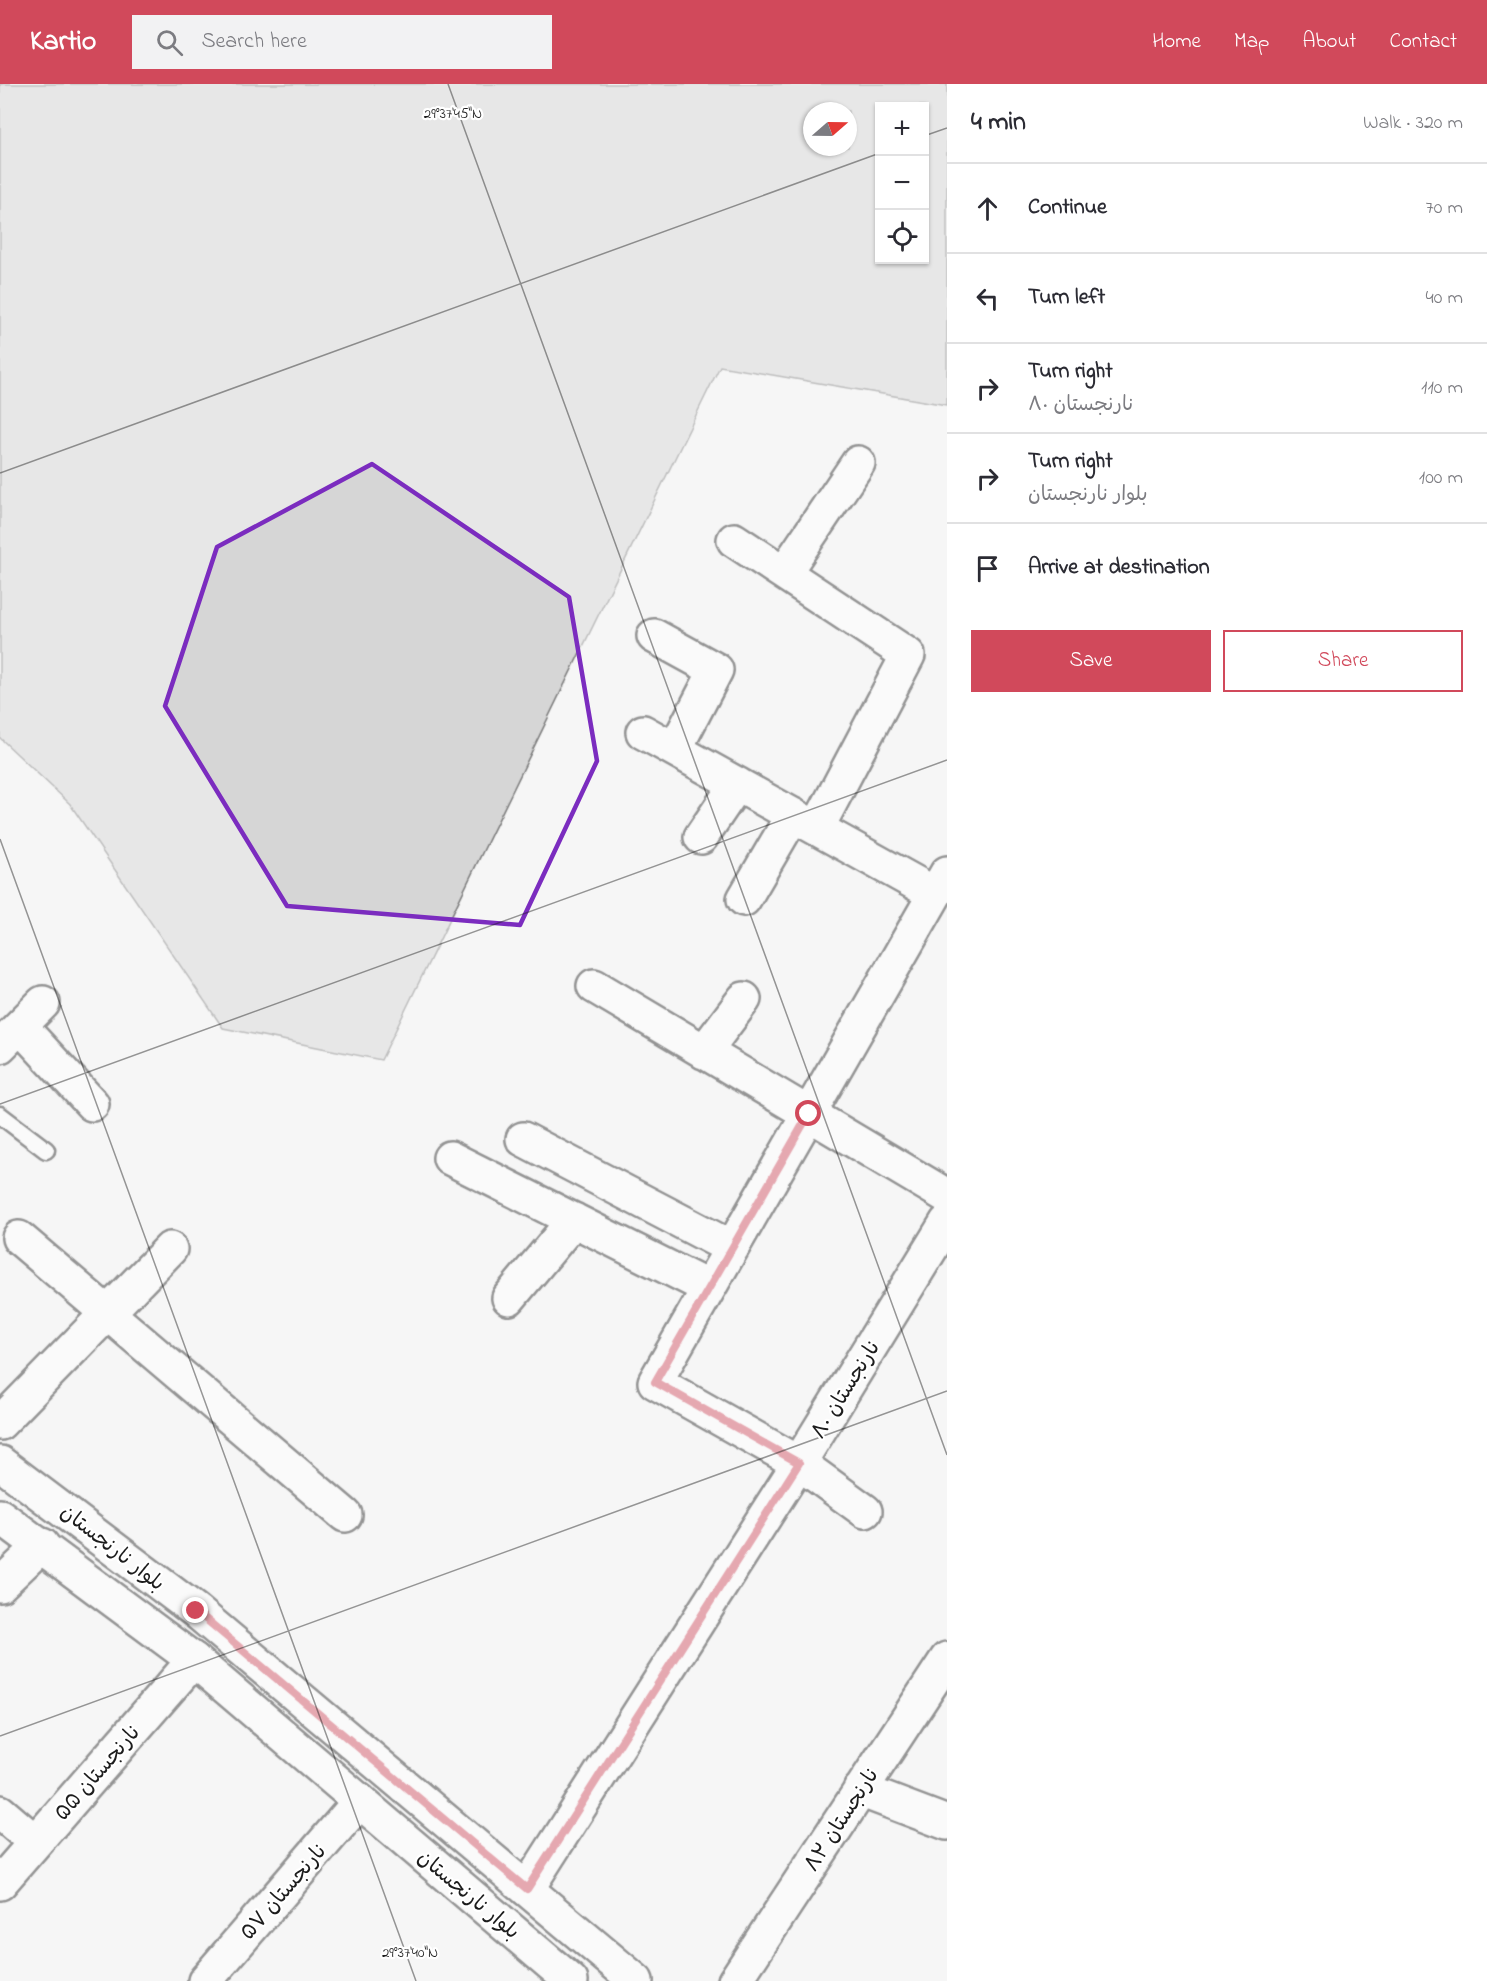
<!DOCTYPE html>
<html lang="en">
<head>
<meta charset="utf-8">
<style>
  body { margin:0; font-family:"Indie Flower","Playpen Sans Arabic",sans-serif; background:#f2f2f3; color:#2b2b33 }
  .controls { position:absolute; right:18px; top:18px; display:grid; overflow:hidden; border-radius:0px; box-shadow:0 2px 4px #0004 }
  .controls button { width:54px; height:54px; display:grid; place-items:center; padding:0; border:0; border-bottom:2px solid #e1e1e2; background:#fff; color:#2b2b33; font:30px sans-serif }
  .compass { position:absolute; left:803px; top:18px; width:54px; height:54px; border-radius:50%; background:#fff; box-shadow:0 2px 4px #0004; rotate:70deg }
  .stop { position:absolute; width:18px; height:18px; margin:-14px; border:4px solid #d1495b; border-radius:50%; background:#fff }
  .stop.end { background:#d1495b; border-color:#fff; box-shadow:0 2px 6px #0008 }
  .list { margin:0; padding:0; list-style:none }
  h2 { display:flex; justify-content:space-between; align-items:center; height:78px; margin:0; padding:0 24px; font-size:26px }
  h2 small { font-size:20px; font-weight:400; color:#7c7c81 }
  .list li { display:grid; grid-template-columns:39px 1fr auto; gap:18px; align-items:center; box-sizing:border-box; height:90px; padding:0 24px; border-top:2px solid #e1e1e2 }
  .list b { display:block; font-size:22px; white-space:nowrap }
  .list p { margin:0; font-size:20px; white-space:nowrap; color:#7c7c81 }
  .list em { font-size:20px; font-style:normal; color:#7c7c81 }
  .actions { display:flex; gap:12px; padding:18px 24px }
  .actions a { flex:1; padding:14px 0; border:2px solid #d1495b; border-radius:0px; text-align:center; font-size:21px; color:#d1495b }
  .actions .main { background:#d1495b; color:#fff }
  .icon { flex:none; width:33px; height:33px; fill:none; stroke:currentColor; stroke-width:2; stroke-linecap:round; stroke-linejoin:round }
  .map { position:relative; flex:none; width:947px; height:1897px; overflow:hidden }
  header { display:flex; align-items:center; gap:36px; box-sizing:border-box; height:84px; padding:0 30px; background:#d1495b; color:#fff }
  header strong { font-size:28px }
  nav { display:flex; gap:33px; margin-inline-start:auto; font-size:21px }
  .search { width:420px; height:54px; background:#f2f2f3; display:flex; align-items:center; gap:15px; box-sizing:border-box; padding:0 21px; border-radius:0px; color:#7c7c81; font-size:22px }
  main { display:flex }
  aside { flex:1; background:#fff }
  .map>svg:first-child { display:block }
</style>
</head>
<body>
<header>
<strong>Kartio</strong>
<div class="search"><svg class="icon" aria-label="search" viewBox="0 0 24 24"><circle cx="10" cy="10" r="6"/><path d="M15 15l6 6"/></svg>Search here</div>
<nav><a>Home</a><a>Map</a><a>About</a><a>Contact</a></nav>
</header>
<main>
<div class="map">
<svg width="947" height="1897" viewBox="0 0 947 1897">
  <rect width="100%" height="100%" fill="#f6f6f6"/>
  <filter id="ink" filterUnits="userSpaceOnUse"><feTurbulence type="fractalNoise" baseFrequency=".0167" numOctaves="2"/><feDisplacementMap in="SourceGraphic" scale="12" xChannelSelector="R" yChannelSelector="G"/><feConvolveMatrix kernelMatrix="1 2 1 2 8 2 1 2 1" color-interpolation-filters="sRGB"/></filter>
  <g filter="url(#ink)">
    <!-- green -->
    <path fill="#d6d6d6" stroke="#797979" stroke-width="1.5" fill-rule="evenodd" d="M0 0H947V321L720 282 381 976 223 944 70 720 0 654ZM880 22H924V176H880ZM812 27H848V63H812Z"/>
    <g fill="none" stroke-linecap="round" stroke-linejoin="round">
      <defs>
        <path id="lane" d="M0 1031 46 1066"/>
        <path id="street" d="M734 456 908 571 817 744
          M784 489 858 379
          M654 552 716 586 675 665
          M643 648 935 810
          M701 753 737 700
          M744 815 793 731
          M594 902 947 1112
          M20 942 92 1020
          M0 962 43 919
          M704 968 744 915
          M523 1055 732 1164
          M450 1074 709 1204
          M19 1154 345 1431
          M509 1214 574 1136
          M0 1339 170 1165
          M865 1427 799 1379 655 1298 947 789
          M0 1501 42 1461
          M860 1706 947 1739
          M0 1728 35 1758
          M0 1799 194 1576
          M527 1805 799 1379 947 1138
          M205 1897 360 1717
          M735 1897 947 1575"/>
        <path id="secondary" d="M0 1379 196 1527 636 1897
          M0 1432 194 1576 571 1897"/>
      </defs>
      <!-- lane casing -->
      <use href="#lane" stroke="#1c1c1c" stroke-width="21"/>
      <!-- street casing -->
      <use href="#street" stroke="#1c1c1c" stroke-width="38"/>
      <!-- secondary casing -->
      <use href="#secondary" stroke="#1c1c1c" stroke-width="38"/>
      <!-- lane -->
      <use href="#lane" stroke="#fff" stroke-width="16"/>
      <!-- street -->
      <use href="#street" stroke="#fff" stroke-width="33"/>
      <!-- secondary -->
      <use href="#secondary" stroke="#fff" stroke-width="33"/>
    </g>
  </g>
  <g fill="none" stroke-linecap="round" stroke-linejoin="round" filter="url(#ink)">
    <!-- route -->
    <path stroke="#d1495b" stroke-width="8" d="M196 1527 527 1805 799 1379 655 1298 809 1030"/>
  </g>
  <!-- marked area -->
  <path d="M0 0H947V1897H0ZM372 380 569 513 597 677 520 841 287 822 165 622 217 463Z" fill="#f6f6f6" fill-opacity=".55" fill-rule="evenodd"/>
  <path fill="none" stroke="#7b2cbf" stroke-width="4.5" stroke-linejoin="round" d="M372 380 569 513 597 677 520 841 287 822 165 622 217 463Z"/>
  <!-- ticks -->
  <path fill="none" stroke="#1c1c1c" stroke-width="1.5" stroke-opacity="0.45" d="M448 0 947 1371M924 52 947 44M0 389 880 69M0 755 416 1897M0 1020 947 676M0 1652 947 1307"/>
  <g text-anchor="middle" stroke-width="4.5" stroke-linejoin="round" paint-order="stroke">
    <!-- street labels -->
    <g font-size="21" fill="#1c1c1c" stroke="#fff">
      <text transform="translate(845 1305) rotate(-58)" y="7">نارنجستان ۸۰</text>
      <text transform="translate(113 1463) rotate(38)" y="7">بلوار نارنجستان</text>
      <text transform="translate(97 1688) rotate(-49)" y="7">نارنجستان ۵۵</text>
      <text transform="translate(841 1735) rotate(-57)" y="7">نارنجستان ۸۲</text>
      <text transform="translate(283 1807) rotate(-49)" y="7">نارنجستان ۵۷</text>
      <text transform="translate(469 1810) rotate(40)" y="7">بلوار نارنجستان</text>
    </g>
  </g>
  <g font-size="15" text-anchor="middle" fill="#1c1c1c" stroke="#fff" stroke-width="4.5" stroke-linejoin="round" paint-order="stroke">
    <text x="453" y="34">29°37'45"N</text>
    <text x="410" y="1873">29°37'40"N</text>
  </g>
</svg>
<div class="controls">
<button>+</button>
<button>−</button>
<button><svg class="icon" aria-label="locate" viewBox="0 0 24 24"><circle cx="12" cy="12" r="6"/><path d="M12 2v4M12 18v4M2 12h4M18 12h4"/></svg></button>
</div>
<svg class="compass" viewBox="-18 -18 36 36"><path d="M0-13l5 13h-10z" fill="#e53935"/><path d="M0 13l5-13h-10z" fill="#7c7c81"/></svg>
<div class="stop" style="left:809px;top:1030px"></div>
<div class="stop end" style="left:196px;top:1527px"></div>
</div>
<aside>
<h2>4 min<small>Walk · 320 m</small></h2>
<ul class="list">
<li><svg class="icon" aria-label="ahead" viewBox="0 0 24 24"><path d="M12 20V5M6 11l6-6 6 6"/></svg><div><b>Continue</b></div><em>70 m</em></li>
<li><svg class="icon" aria-label="left" viewBox="0 0 24 24"><path d="M17 20v-9H6M10 6l-5 5 5 5"/></svg><div><b>Turn left</b></div><em>40 m</em></li>
<li><svg class="icon" aria-label="right" viewBox="0 0 24 24"><path d="M7 20v-9h11M14 6l5 5-5 5"/></svg><div><b>Turn right</b><p>نارنجستان ۸۰</p></div><em>110 m</em></li>
<li><svg class="icon" aria-label="right" viewBox="0 0 24 24"><path d="M7 20v-9h11M14 6l5 5-5 5"/></svg><div><b>Turn right</b><p>بلوار نارنجستان</p></div><em>100 m</em></li>
<li><svg class="icon" aria-label="arrive" viewBox="0 0 24 24"><path d="M6 21V4h12l-3 4 3 4H6"/></svg><div><b>Arrive at destination</b></div></li>
</ul>
<div class="actions"><a class="main">Save</a><a>Share</a></div>
</aside>
</main>
</body>
</html>
